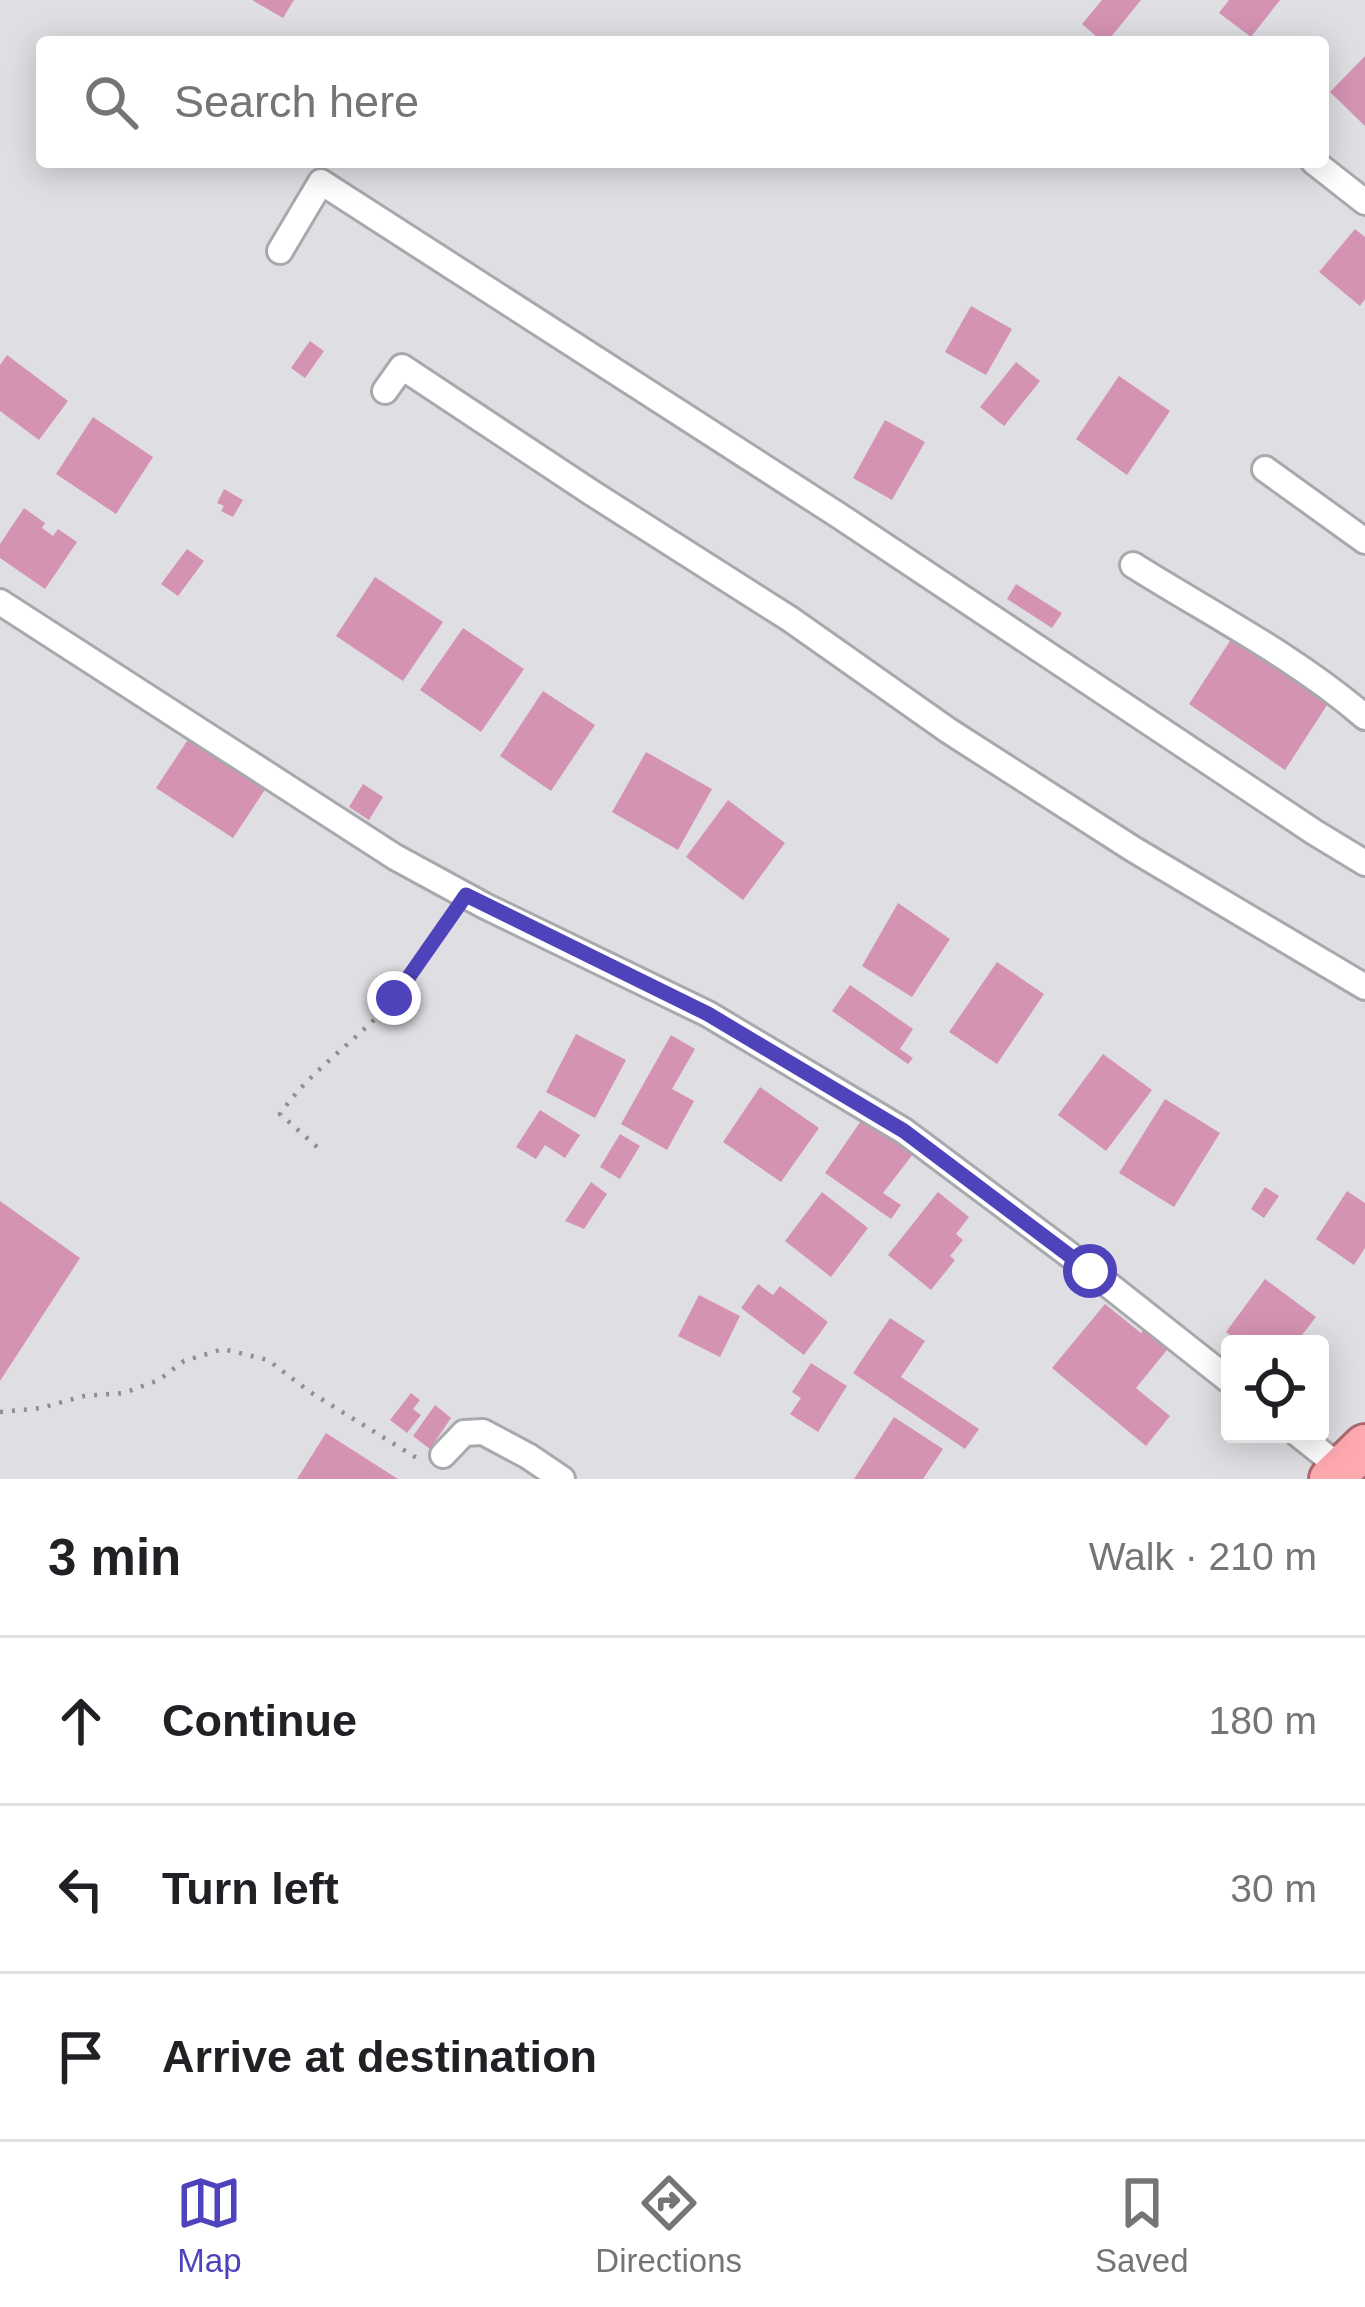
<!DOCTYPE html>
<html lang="en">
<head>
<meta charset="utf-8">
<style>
  body { margin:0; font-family:Helvetica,sans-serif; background:#f6f6f6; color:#202124 }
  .controls { position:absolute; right:36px; bottom:36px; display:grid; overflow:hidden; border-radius:12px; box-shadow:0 6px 30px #0003 }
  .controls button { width:108px; height:108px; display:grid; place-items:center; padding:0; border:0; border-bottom:3px solid #e0e0e0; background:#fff; color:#202124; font:60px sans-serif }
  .stop { position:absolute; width:36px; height:36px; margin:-27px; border:9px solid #4e43ba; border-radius:50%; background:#fff }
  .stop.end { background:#4e43ba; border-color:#fff; box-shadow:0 3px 12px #0008 }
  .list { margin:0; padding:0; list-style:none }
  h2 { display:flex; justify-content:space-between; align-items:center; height:156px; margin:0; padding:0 48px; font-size:51px }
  h2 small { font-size:39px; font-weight:400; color:#757577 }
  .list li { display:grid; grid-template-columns:78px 1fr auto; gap:36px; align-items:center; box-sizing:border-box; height:168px; padding:0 48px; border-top:3px solid #e0e0e0 }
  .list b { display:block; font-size:45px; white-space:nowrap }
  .list em { font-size:39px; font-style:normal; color:#757577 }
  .icon { flex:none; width:66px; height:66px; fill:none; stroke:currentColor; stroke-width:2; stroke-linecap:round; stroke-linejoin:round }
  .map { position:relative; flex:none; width:1365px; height:1479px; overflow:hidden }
  .search { position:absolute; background:#fff; box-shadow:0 6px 30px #0003; left:36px; right:36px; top:36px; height:132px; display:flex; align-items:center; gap:30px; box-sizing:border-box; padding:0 42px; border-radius:12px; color:#757577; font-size:45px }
  .sheet { height:660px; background:#fff }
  nav { display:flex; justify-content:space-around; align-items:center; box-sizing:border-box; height:168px; border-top:3px solid #e0e0e0; background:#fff; font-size:33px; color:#757577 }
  nav a { display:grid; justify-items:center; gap:6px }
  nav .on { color:#4e43ba }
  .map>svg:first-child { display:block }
</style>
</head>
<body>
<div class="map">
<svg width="1365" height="1479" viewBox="0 0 1365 1479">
  <rect width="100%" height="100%" fill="#dfdfe3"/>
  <!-- building -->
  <path fill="#d593b3" d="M252 0H294L283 18Z
    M1102 0H1141L1107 42H1103L1082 24Z
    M1229 0H1280L1251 37 1219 13Z
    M1365 56V126L1330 92Z
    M1355 229 1365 237V299L1360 306 1319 272Z
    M971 306 1012 329 986 375 945 352Z
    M310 341 324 351 305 378 291 368Z
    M7 355 68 401 39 440 0 411V365Z
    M1016 362 1040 381 1004 426 980 407Z
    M1119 376 1170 411 1127 475 1076 439Z
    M93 417 153 457 116 514 56 474Z
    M885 420 925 442 892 500 853 478Z
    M224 489 243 500 233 517 221 511 224 506 217 503Z
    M24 508 45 523 42 528 53 536 58 529 77 542 45 589 0 558V544Z
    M187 549 204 561 178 596 161 584Z
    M375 577 443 622 403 681 336 636Z
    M1016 584 1062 613 1052 628 1007 599Z
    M463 628 524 669 481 732 420 690Z
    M1232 638 1329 702 1285 770 1189 704Z
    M543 691 595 725 551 791 500 756Z
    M191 735 268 785 233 838 156 788Z
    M646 752 712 789 678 850 612 812Z
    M363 784 383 797 369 820 349 807Z
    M728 800 785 843 743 900 686 857Z
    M898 903 950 939 912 997 862 966Z
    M997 962 1044 994 997 1064 949 1032Z
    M850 985 913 1029 900 1049 913 1058 908 1064 832 1011Z
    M576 1034 626 1060 595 1118 546 1092Z
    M671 1035 695 1049 672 1089 694 1101 667 1150 621 1124Z
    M1103 1054 1152 1090 1106 1151 1058 1115Z
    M760 1087 819 1128 781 1182 723 1142Z
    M1165 1099 1220 1133 1174 1207 1119 1173Z
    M540 1110 580 1135 565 1158 545 1145 536 1159 516 1147Z
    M863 1118 913 1154 883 1193 901 1205 891 1219 825 1173Z
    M620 1134 640 1146 620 1179 600 1167Z
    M591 1182 607 1194 584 1229 565 1221Z
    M1265 1187 1279 1196 1264 1218 1251 1209Z
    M1347 1191 1365 1203V1248L1354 1265 1316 1239Z
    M822 1192 868 1228 831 1277 785 1241Z
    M938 1192 969 1217 956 1234 963 1240 950 1256 955 1260 931 1290 888 1255Z
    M0 1201 80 1258 0 1381Z
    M1265 1279 1316 1317 1295 1344H1242L1226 1332Z
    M758 1284 773 1295 780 1286 828 1322 804 1355 741 1308Z
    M699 1295 740 1316 720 1357 678 1336Z
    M1105 1304 1141 1333 1147 1326 1171 1345 1136 1388 1170 1416 1146 1446 1052 1368Z
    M890 1318 925 1341 901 1377 979 1429 965 1449 853 1373Z
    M811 1363 847 1386 818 1432 790 1414 801 1398 792 1392Z
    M411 1393 420 1400 413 1409 421 1415 407 1433 390 1420Z
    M435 1405 451 1418 430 1449 413 1436Z
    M894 1417 943 1449 923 1479H854Z
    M326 1433 398 1479H297Z"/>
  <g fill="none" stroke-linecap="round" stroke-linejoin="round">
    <defs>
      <path id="minor" d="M1314 162 1365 202
        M280 251 321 182 838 515 1314 832 1365 863
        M385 391 402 367 592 493 790 619 949 731 1133 849 1365 987
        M1265 469 1365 541
        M1133 565C1211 614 1294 656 1365 717
        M0 602 395 857 485 906 708 1014 904 1131 1091 1271 1230 1381
        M1298 1434 1342 1469
        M443 1455 464 1433 483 1432 528 1456 562 1479"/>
      <path id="trunk" d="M1331 1479 1365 1446"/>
    </defs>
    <!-- minor casing -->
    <use href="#minor" stroke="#a8a9ad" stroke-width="30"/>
    <!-- trunk casing -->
    <use href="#trunk" stroke="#ae6970" stroke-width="48"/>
    <!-- path -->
    <path stroke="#8f8f92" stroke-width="4.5" stroke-dasharray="3 9" stroke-linecap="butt" d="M317 1147 280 1114C310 1070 358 1040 393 1000 415 974 434 943 453 915
      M0 1412 41 1408 84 1396 124 1393 159 1380 184 1361 223 1349 268 1360 310 1392 420 1460"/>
    <!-- minor -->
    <use href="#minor" stroke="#fff" stroke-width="24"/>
    <!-- trunk -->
    <use href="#trunk" stroke="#fea8b0" stroke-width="42"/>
  </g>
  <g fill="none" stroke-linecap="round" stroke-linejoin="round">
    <!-- route -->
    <path stroke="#4e43ba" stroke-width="15" d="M394 998 466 895 708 1014 904 1131 1090 1271"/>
  </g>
</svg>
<div class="controls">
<button><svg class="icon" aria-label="locate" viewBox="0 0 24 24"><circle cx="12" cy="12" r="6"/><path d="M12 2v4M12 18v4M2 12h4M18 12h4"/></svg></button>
</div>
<div class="stop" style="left:1090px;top:1271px"></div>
<div class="stop end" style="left:394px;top:998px"></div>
<div class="search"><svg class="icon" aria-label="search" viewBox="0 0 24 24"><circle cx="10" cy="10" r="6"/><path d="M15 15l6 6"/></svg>Search here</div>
</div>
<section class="sheet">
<h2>3 min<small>Walk · 210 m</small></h2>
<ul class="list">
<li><svg class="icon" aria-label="ahead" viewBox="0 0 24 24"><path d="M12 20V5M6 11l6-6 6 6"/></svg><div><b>Continue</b></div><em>180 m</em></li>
<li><svg class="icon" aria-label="left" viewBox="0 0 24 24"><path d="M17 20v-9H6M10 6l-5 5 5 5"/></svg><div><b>Turn left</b></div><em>30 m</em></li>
<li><svg class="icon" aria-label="arrive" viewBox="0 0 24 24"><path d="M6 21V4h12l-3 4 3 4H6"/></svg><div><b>Arrive at destination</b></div></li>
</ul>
</section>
<nav>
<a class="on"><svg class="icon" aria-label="map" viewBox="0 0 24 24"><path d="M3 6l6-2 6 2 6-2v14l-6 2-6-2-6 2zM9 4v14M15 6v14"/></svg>Map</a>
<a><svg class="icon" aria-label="directions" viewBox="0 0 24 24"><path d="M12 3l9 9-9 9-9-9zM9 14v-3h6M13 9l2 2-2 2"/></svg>Directions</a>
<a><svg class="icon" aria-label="saved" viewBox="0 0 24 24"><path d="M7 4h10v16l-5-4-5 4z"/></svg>Saved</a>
</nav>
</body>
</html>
